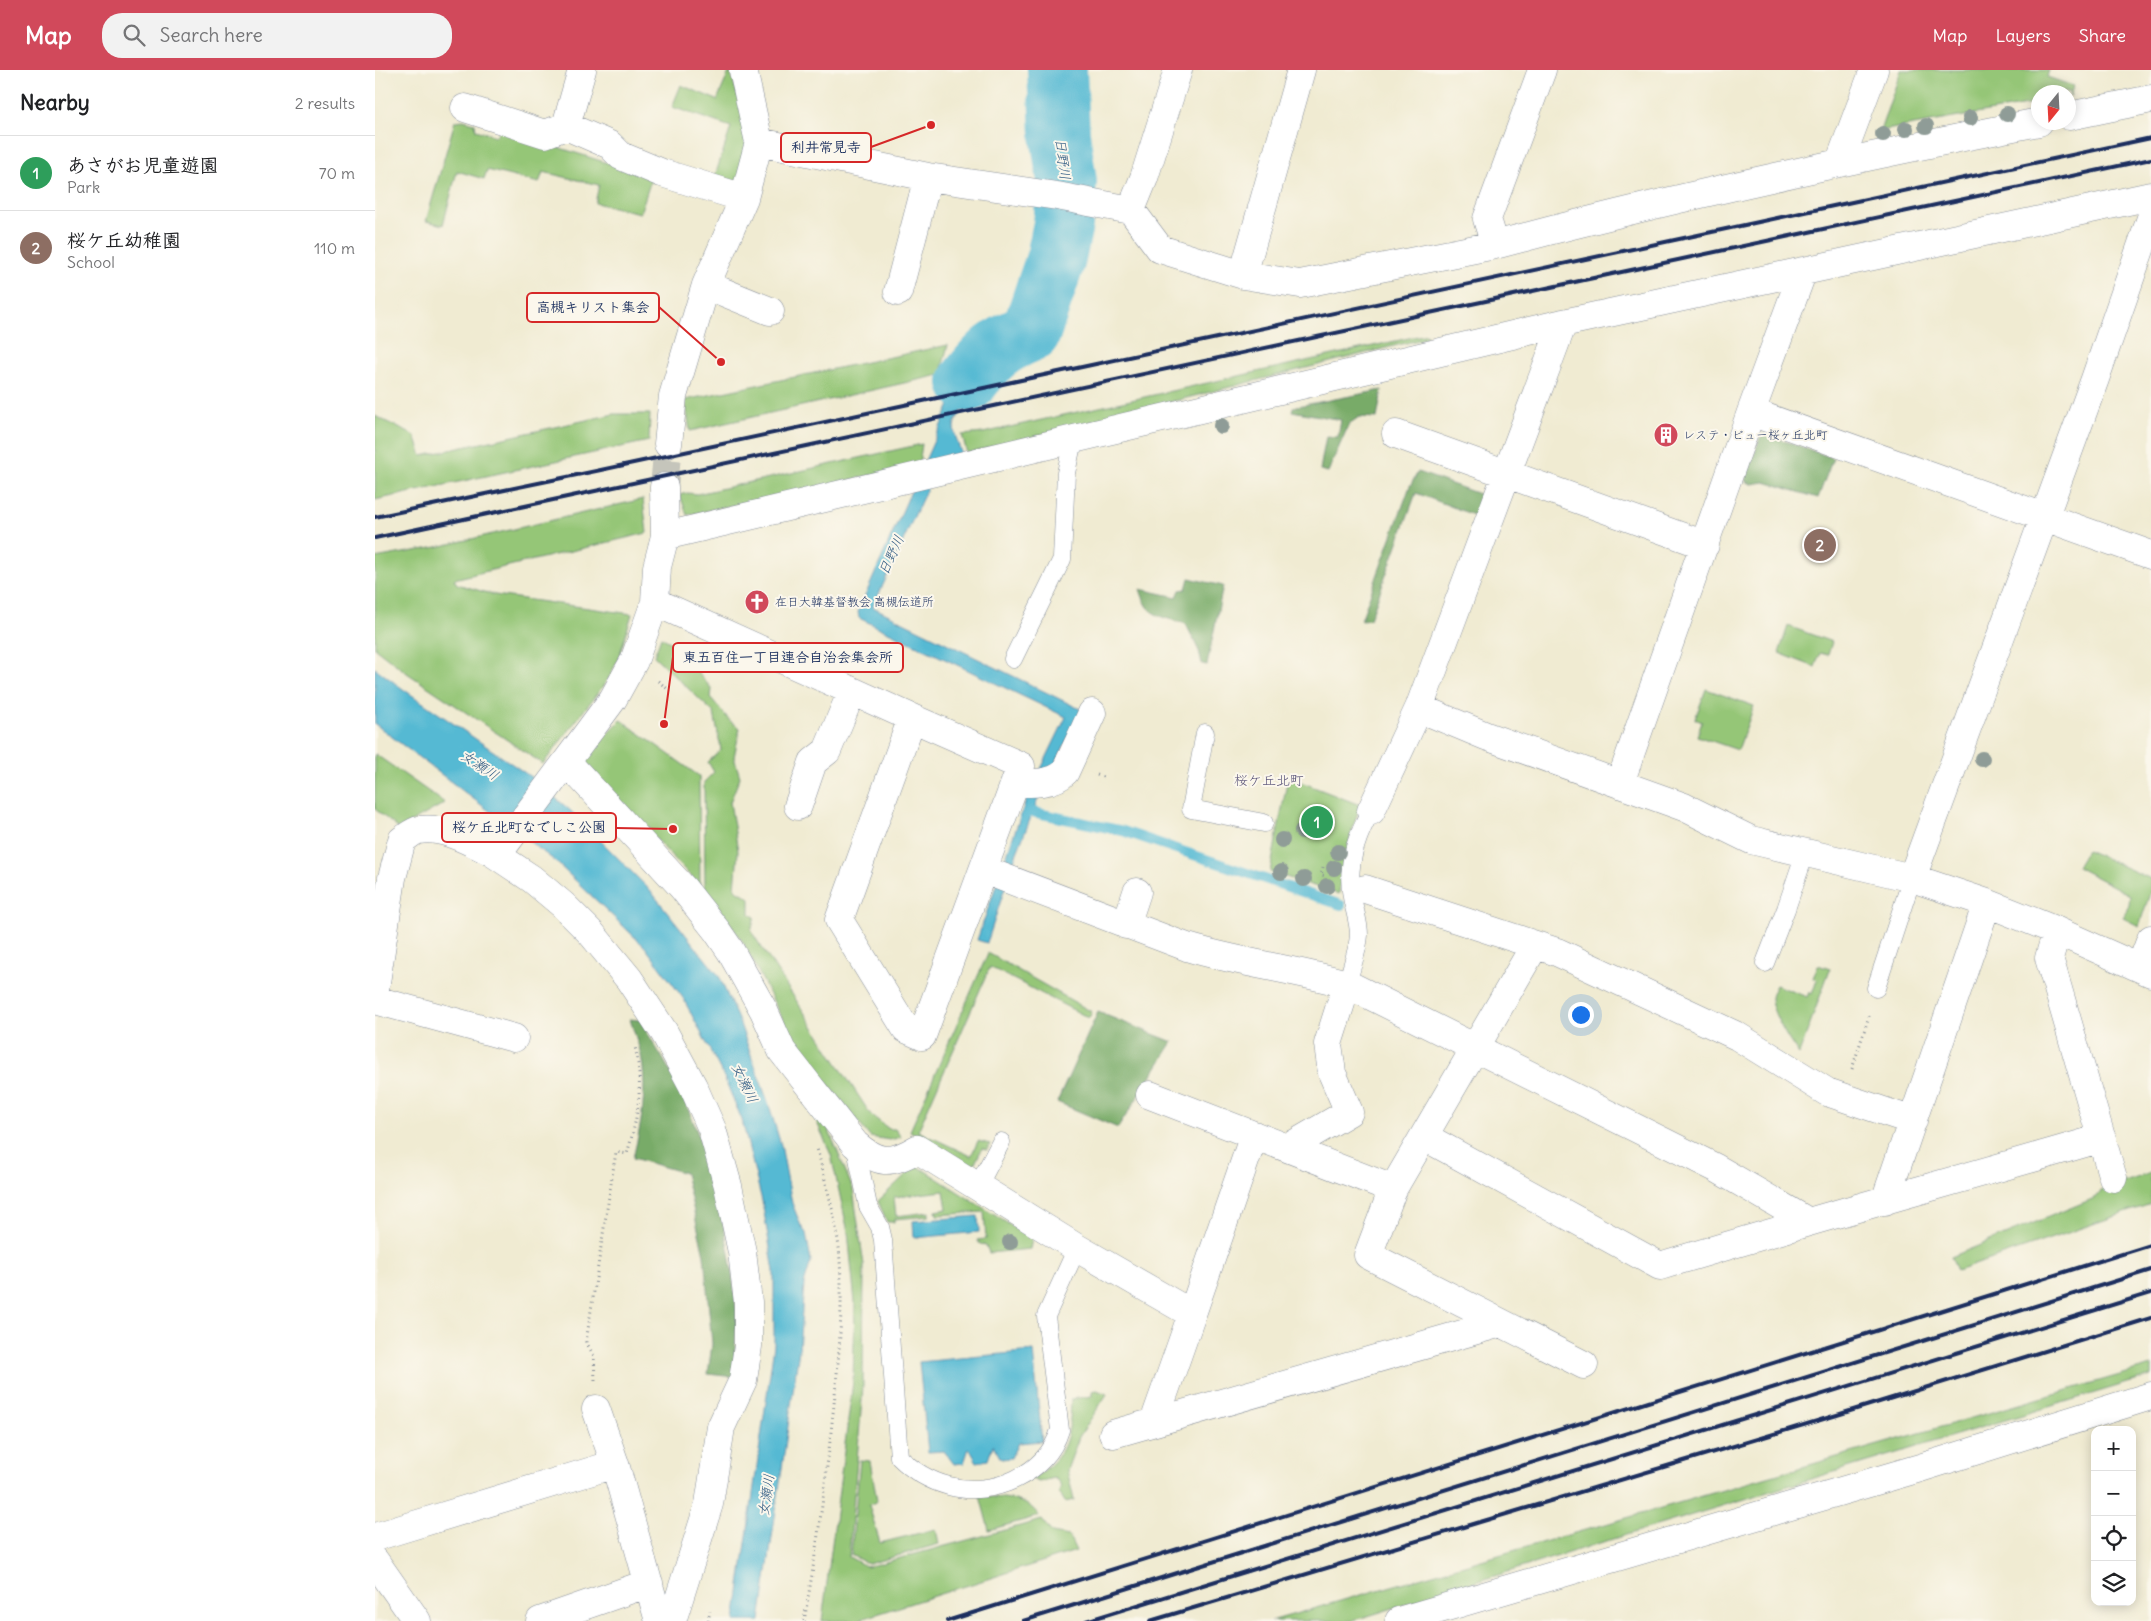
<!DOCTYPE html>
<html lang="en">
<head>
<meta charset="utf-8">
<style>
  body { margin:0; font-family:Delius,"Klee One",sans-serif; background:#f2f2f2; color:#202124 }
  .controls { position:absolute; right:15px; bottom:15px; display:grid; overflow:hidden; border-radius:10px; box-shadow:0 2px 12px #0003 }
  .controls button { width:45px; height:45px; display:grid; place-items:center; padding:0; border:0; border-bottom:1px solid #e0e0e0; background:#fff; color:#202124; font:25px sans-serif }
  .compass { position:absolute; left:1656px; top:15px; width:45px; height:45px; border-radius:50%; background:#fff; box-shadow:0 2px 12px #0003; rotate:198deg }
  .you { position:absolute; left:1205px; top:944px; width:18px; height:18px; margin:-12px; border:4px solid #fff; border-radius:50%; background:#1a73e8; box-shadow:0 0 0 8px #1a73e833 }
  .badge { display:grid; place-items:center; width:32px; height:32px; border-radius:50%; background:#d1495b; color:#fff; font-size:16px; font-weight:700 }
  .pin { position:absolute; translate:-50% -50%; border:2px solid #fff; box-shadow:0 1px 5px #0006 }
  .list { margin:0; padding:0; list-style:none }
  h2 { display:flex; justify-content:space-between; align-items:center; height:65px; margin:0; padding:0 20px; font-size:21px }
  h2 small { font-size:16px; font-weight:400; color:#757577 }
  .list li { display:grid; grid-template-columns:32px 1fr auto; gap:15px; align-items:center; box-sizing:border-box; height:75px; padding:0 20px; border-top:1px solid #e0e0e0 }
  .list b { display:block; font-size:19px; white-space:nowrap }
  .list p { margin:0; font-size:16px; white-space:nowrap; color:#757577 }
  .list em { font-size:16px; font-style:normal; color:#757577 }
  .icon { flex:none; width:28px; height:28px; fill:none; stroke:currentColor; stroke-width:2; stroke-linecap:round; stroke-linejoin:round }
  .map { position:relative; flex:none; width:1776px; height:1551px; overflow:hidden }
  header { display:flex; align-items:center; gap:30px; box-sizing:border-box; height:70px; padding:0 25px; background:#d1495b; color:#fff }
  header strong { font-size:24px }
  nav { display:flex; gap:28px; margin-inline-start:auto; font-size:18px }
  .search { width:350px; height:45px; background:#f2f2f2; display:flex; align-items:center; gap:12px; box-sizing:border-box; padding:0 18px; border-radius:20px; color:#757577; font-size:19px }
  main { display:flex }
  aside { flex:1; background:#fff }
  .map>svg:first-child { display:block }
</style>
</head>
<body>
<header>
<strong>Map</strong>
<div class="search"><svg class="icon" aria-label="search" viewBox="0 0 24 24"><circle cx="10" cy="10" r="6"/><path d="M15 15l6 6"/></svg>Search here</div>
<nav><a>Map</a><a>Layers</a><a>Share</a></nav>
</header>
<main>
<aside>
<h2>Nearby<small>2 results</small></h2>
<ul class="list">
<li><span class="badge" style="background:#2e9e5b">1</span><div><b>あさがお児童遊園</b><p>Park</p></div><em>70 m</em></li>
<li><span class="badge" style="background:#8d6e63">2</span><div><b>桜ケ丘幼稚園</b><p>School</p></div><em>110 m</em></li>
</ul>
</aside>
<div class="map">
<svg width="1776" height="1551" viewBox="0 0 1776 1551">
  <rect width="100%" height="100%" fill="#fbf7ec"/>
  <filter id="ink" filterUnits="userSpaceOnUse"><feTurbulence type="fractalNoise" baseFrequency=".02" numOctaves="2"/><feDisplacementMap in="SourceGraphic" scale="10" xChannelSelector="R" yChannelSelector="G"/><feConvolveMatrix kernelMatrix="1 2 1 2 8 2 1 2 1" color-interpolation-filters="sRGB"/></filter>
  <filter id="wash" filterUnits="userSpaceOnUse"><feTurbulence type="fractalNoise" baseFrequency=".0096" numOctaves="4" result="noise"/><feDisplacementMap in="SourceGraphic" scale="20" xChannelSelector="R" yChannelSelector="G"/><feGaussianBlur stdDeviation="1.12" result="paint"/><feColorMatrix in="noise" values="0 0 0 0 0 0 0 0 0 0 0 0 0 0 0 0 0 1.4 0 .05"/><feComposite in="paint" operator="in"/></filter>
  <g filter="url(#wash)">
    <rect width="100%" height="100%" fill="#f0ebd2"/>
    <!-- green -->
    <path fill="#95c677" stroke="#587a6a" d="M355 0 376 71 364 112 340 106 356 57 297 37 306 15 342 30Z
      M1526 0H1674L1672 7 1698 16 1695 27 1694 22H1664L1663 33 1505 61Z
      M88 50 100 53 101 60 121 66 125 59 277 107 265 143 220 133 224 115 168 102 164 113 112 100 109 109 82 101 68 155 51 151 80 51Z
      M1052 264 1051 268 592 383 587 365 608 363Z
      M573 275 565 305 315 361 310 330Z
      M239 344H275L274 371 0 430V346L40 366 47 386Z
      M547 374 544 395 312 445 305 425 312 423 322 424Z
      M268 429 272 463 79 509 82 514 120 525 257 544 244 587 234 608 168 694 32 603 0 578V488L62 477Z
      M1413 556 1457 572 1453 585 1445 583 1440 597 1404 583Z
      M286 567 297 573 337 619 336 628 356 652 365 658 359 687 365 707 355 732 363 781 360 819 375 828V844L380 847 376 861 496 1045 514 1059H520L526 1067 515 1070 495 1067 419 971 368 872 330 817 329 712 339 702 333 692 346 680 339 643 279 586Z
      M1331 619 1379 636 1363 680 1322 666 1327 652 1320 649Z
      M246 650 324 706 325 816 212 696 208 688Z
      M0 684 70 733 24 759 0 739Z
      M913 707 985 735C976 764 967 794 964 824L895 802Z
      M1712 780 1776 809V820L1764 856 1748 848 1754 835 1755 825 1702 797Z
      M613 883 717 942 714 948 615 897 543 1061 596 1086 603 1071 615 1074 612 1080 607 1078 597 1100 535 1061Z
      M1443 895 1455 899 1424 984C1415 974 1395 940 1396 927 1397 923 1399 919 1401 915L1432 927 1434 922 1437 924 1442 910 1438 908Z
      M438 1043 450 1051 478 1119 489 1195 488 1317 474 1487 492 1497 667 1450 677 1463 694 1466 701 1481 480 1551H447L478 1312 480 1233 473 1162 456 1085Z
      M541 1095 657 1169 655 1179 614 1183 611 1175 605 1174 602 1170 611 1169 609 1142 562 1145 561 1141 572 1139 569 1121 519 1127 521 1146 554 1142V1146L519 1149V1152H512L503 1131Z
      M1776 1103V1134L1582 1201 1576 1187 1722 1127 1726 1120Z
      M1776 1296V1306L1228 1472 977 1551H896Z
      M722 1320 732 1324 704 1367 692 1400 699 1430 690 1432 684 1422 686 1418 684 1412 679 1408 664 1412 657 1409C662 1405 668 1402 673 1397 695 1379 695 1355 696 1329L717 1326V1321Z
      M485 1390 495 1391 502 1431 494 1435 505 1473 561 1459 564 1474 493 1494 476 1485Z
      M605 1426C625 1428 653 1427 664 1446L614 1460Z"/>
    <!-- forest -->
    <path fill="#78ab68" stroke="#4a6d63" d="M1007 320 1002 348 984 347 974 354 953 402 945 400 951 366 963 367 966 350 917 341 918 337Z
      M1390 364 1458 388 1443 428 1390 412 1377 414 1370 411 1386 365Z
      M1043 402 1107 425 1101 446 1041 423 995 549 986 550 1035 416Z
      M814 508 848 516 832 595 827 594 824 581 811 554C784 545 774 549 765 519L802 527 805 520 811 519Z
      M723 942 798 972 743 1058 682 1032Z
      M255 949 265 950C279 975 295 998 306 1023 335 1084 356 1172 361 1239 362 1261 359 1285 359 1307L333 1304 337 1274 329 1185 310 1103 258 1088C266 1056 272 1024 267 991 265 977 259 963 255 949Z"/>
    <!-- water -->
    <path fill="#54b9d3" stroke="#387498" d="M649 259 663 266C654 278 643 272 632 280 623 287 579 347 579 357 579 365 584 375 586 383L549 393 587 308 605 280Z
      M553 416 498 537 707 640 663 729 638 793 612 873 602 870 651 730 691 647 484 548 483 542 537 419Z
      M0 598 28 619 156 707 197 742 274 819 344 906 365 954 394 1035 406 1075 417 1133 426 1156 431 1163 436 1191 429 1214 424 1280 385 1551H360L399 1275V1201L387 1131 367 1050 348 1005 308 928 270 877 180 791 0 654Z
      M603 1146 604 1162 539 1168 538 1151Z
      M658 1281 667 1371 643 1373 636 1388 626 1389 618 1375 613 1390 602 1392 594 1378 589 1393 579 1394 569 1381 553 1382 544 1292Z"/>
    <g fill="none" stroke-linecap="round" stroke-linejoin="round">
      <!-- stream -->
      <path stroke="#54b9d3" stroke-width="10" d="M653 741 748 761 966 835"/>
      <!-- river -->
      <path stroke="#54b9d3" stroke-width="60" d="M593 312C615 283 623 276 656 262L681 188 688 154 692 112 685 64 682 0"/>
    </g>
  </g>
  <g filter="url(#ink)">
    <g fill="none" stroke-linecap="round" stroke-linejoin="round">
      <!-- street-tunnel -->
      <path stroke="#c5c5bb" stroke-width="28" stroke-dasharray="28 14" stroke-linecap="butt" d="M289 417 293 374"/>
      <defs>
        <path id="lane" d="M638 589 687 489 691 403 698 370
          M830 663 816 739 889 753
          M1390 893 1411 839 1430 783
          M972 914C976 898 983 881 984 865 984 852 979 839 977 827 971 797 981 767 996 741
          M1501 918 1537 808
          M480 1074 493 1136 505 1157 508 1170 524 1387C538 1401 555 1411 574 1416 617 1428 672 1404 685 1360L671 1246 702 1178
          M602 1118 626 1072"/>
        <path id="street" d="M1167 0 1112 149 1120 175C1300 127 1481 88 1664 52
          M90 38 170 64 191 56 235 75 246 86 287 103 369 128
          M1694 46 1776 29
          M191 56 207 0
          M384 72 553 107 682 126 756 140 785 179 868 205 925 214 1120 175
          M1465 91 1499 0
          M756 140 769 108 803 0
          M868 205 926 0
          M331 215 395 241
          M523 222 553 107
          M1188 253 1044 638 1111 666 1309 737 1376 770 1537 808 1612 833 1682 861 1776 903
          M1376 342 1776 485
          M1021 364 1330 475
          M293 374 298 326 331 215 369 128 384 72 368 0
          M289 417 290 466 282 497 280 532 259 591 238 629 131 773 118 783 157 809 188 835 216 863 254 909 289 962 318 1016 337 1059 353 1116 367 1182 373 1232V1276L368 1310 346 1357 334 1434 297 1551
          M290 466 1188 253 1776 126
          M280 532 537 648
          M537 648 646 696 547 966 531 959 464 850Z
          M192 692 308 818 342 861 355 880 389 941 407 981 480 1074C503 1094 515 1095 542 1079L702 1178 817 1244 779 1352
          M640 712C655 714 679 714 690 702L717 643
          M1245 713 1376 342 1428 201
          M423 736 438 692 452 681 477 621
          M996 741 1044 638
          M609 800 812 877C865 893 919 899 972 914L1341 1098 1432 1151
          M1537 808 1720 309 1776 148
          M990 819 1182 882 1362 966 1452 1022 1538 1051
          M751 855 762 822
          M1682 861 1674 888 1738 1108
          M1160 875 1018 1119 993 1185 1209 1295
          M1765 898 1776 869
          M0 919 17 808 27 770C32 767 38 761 44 760 69 756 96 772 118 783
          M0 930 139 968
          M775 1025 1018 1119
          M1050 1067 1285 1196C1432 1151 1580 1111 1727 1068
          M914 1077 974 1042 957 1003 953 974 972 914
          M1510 1131 1612 833
          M817 1244 879 1065
          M221 1339 240 1394
          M738 1364 1126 1253
          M0 1467 240 1394 284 1551
          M0 1491 42 1551
          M165 1551 274 1513
          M1024 1551 1545 1398 1776 1326"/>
      </defs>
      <!-- lane casing -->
      <use href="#lane" stroke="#868d98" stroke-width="19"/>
      <!-- street casing -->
      <use href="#street" stroke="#868d98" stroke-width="29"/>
      <!-- path -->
      <path stroke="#868d98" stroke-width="3" stroke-dasharray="1 4" stroke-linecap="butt" d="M283 611 294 620
        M722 705 731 708
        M948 797 946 805 951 806
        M1477 999 1495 943
        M220 1310 219 1286 211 1272 241 1082 252 1084C263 1046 269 1016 260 977
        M333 1551 335 1541
        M429 1551C440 1491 448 1431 455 1371 462 1306 470 1243 464 1178 460 1144 450 1111 442 1078"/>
      <!-- lane -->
      <use href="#lane" stroke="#fff" stroke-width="18"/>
      <!-- street -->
      <use href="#street" stroke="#fff" stroke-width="28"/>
      <!-- rail -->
      <path stroke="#1b2f5e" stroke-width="4" d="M0 447 221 401 1776 68
        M0 468 1776 89
        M572 1551 1776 1175
        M648 1551 1776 1200
        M711 1551 1776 1223
        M775 1551 1462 1345 1776 1248"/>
    </g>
    <!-- trees -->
    <g fill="#8f9c97">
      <circle cx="1632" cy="44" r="8"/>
      <circle cx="1595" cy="48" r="8"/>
      <circle cx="1551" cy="56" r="8"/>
      <circle cx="1531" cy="59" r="8"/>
      <circle cx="1508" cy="64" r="8"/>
      <circle cx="846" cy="356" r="8"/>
      <circle cx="1607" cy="689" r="8"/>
      <circle cx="927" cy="761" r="8"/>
      <circle cx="907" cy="770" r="8"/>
      <circle cx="963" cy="782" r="8"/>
      <circle cx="959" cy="798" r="8"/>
      <circle cx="906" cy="802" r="8"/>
      <circle cx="929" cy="809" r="8"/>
      <circle cx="952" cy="816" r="8"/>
      <circle cx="635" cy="1172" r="8"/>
    </g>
  </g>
  <!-- icons -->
  <defs>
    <symbol id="building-disc" viewBox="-11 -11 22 22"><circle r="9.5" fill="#d1495b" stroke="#fbf7ec"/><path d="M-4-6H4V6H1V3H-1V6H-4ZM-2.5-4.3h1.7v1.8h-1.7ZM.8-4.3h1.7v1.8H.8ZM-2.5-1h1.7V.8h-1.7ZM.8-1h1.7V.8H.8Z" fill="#fff"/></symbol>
    <symbol id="church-disc" viewBox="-11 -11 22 22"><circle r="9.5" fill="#d1495b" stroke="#fbf7ec"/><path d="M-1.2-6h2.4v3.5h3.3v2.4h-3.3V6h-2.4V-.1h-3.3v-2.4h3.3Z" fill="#fff"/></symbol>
  </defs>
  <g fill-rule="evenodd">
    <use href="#building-disc" x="1277" y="351" width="28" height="28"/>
    <use href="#church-disc" x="368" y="518" width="28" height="28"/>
  </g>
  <g text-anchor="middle" stroke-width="4" stroke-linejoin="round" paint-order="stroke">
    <!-- poi labels -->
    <g font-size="12" fill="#1b2f5e" stroke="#fbf7ec" text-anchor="start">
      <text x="1308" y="369">レステ・ビュー桜ヶ丘北町</text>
      <text x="400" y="536">在日大韓基督教会 高槻伝道所</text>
    </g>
    <!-- water labels -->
    <g font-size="14" font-style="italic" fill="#2c5881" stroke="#fbf7ec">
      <text transform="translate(688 89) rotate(83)" y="5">日野川</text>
      <text transform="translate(516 485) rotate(-66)" y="5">日野川</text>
      <text transform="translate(105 695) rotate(34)" y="5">女瀬川</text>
      <text transform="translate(370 1013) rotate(65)" y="5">女瀬川</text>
      <text transform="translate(391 1425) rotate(-82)" y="5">女瀬川</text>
    </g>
    <!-- neighbourhood labels -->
    <g font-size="14" fill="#5b557a" stroke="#fbf7ec">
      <text x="894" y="715">桜ケ丘北町</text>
    </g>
  </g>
  <!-- callouts -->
  <path fill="none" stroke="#d62828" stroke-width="2" d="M556 55L496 77M346 292L284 237M289 654L298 587M298 759L241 758"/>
  <g fill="#d62828" stroke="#fbf7ec" stroke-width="2">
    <circle cx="556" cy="55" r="5"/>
    <circle cx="346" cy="292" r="5"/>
    <circle cx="289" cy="654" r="5"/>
    <circle cx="298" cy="759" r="5"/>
  </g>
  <g fill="#fbf7ec" stroke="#d62828" stroke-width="2">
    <rect x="406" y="63" width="90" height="29" rx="5"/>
    <rect x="152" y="223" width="132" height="29" rx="5"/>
    <rect x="298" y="573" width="230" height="29" rx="5"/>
    <rect x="67" y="743" width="174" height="29" rx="5"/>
  </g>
  <g font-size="14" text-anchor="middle" font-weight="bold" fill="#1b2f5e">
    <text x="451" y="82">利井常見寺</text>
    <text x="218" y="242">高槻キリスト集会</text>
    <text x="413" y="592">東五百住一丁目連合自治会集会所</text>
    <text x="154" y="762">桜ケ丘北町なでしこ公園</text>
  </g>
</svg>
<div class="controls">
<button>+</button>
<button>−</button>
<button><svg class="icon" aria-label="locate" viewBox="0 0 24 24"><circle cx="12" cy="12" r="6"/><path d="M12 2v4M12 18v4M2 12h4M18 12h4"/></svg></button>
<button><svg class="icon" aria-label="layers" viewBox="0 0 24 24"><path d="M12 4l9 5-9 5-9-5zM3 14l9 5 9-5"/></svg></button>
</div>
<svg class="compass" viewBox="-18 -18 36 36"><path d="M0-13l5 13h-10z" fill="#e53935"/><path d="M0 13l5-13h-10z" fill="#757577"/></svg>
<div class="you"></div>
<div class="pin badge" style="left:942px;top:752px;background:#2e9e5b">1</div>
<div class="pin badge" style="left:1445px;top:475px;background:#8d6e63">2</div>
</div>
</main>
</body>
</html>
